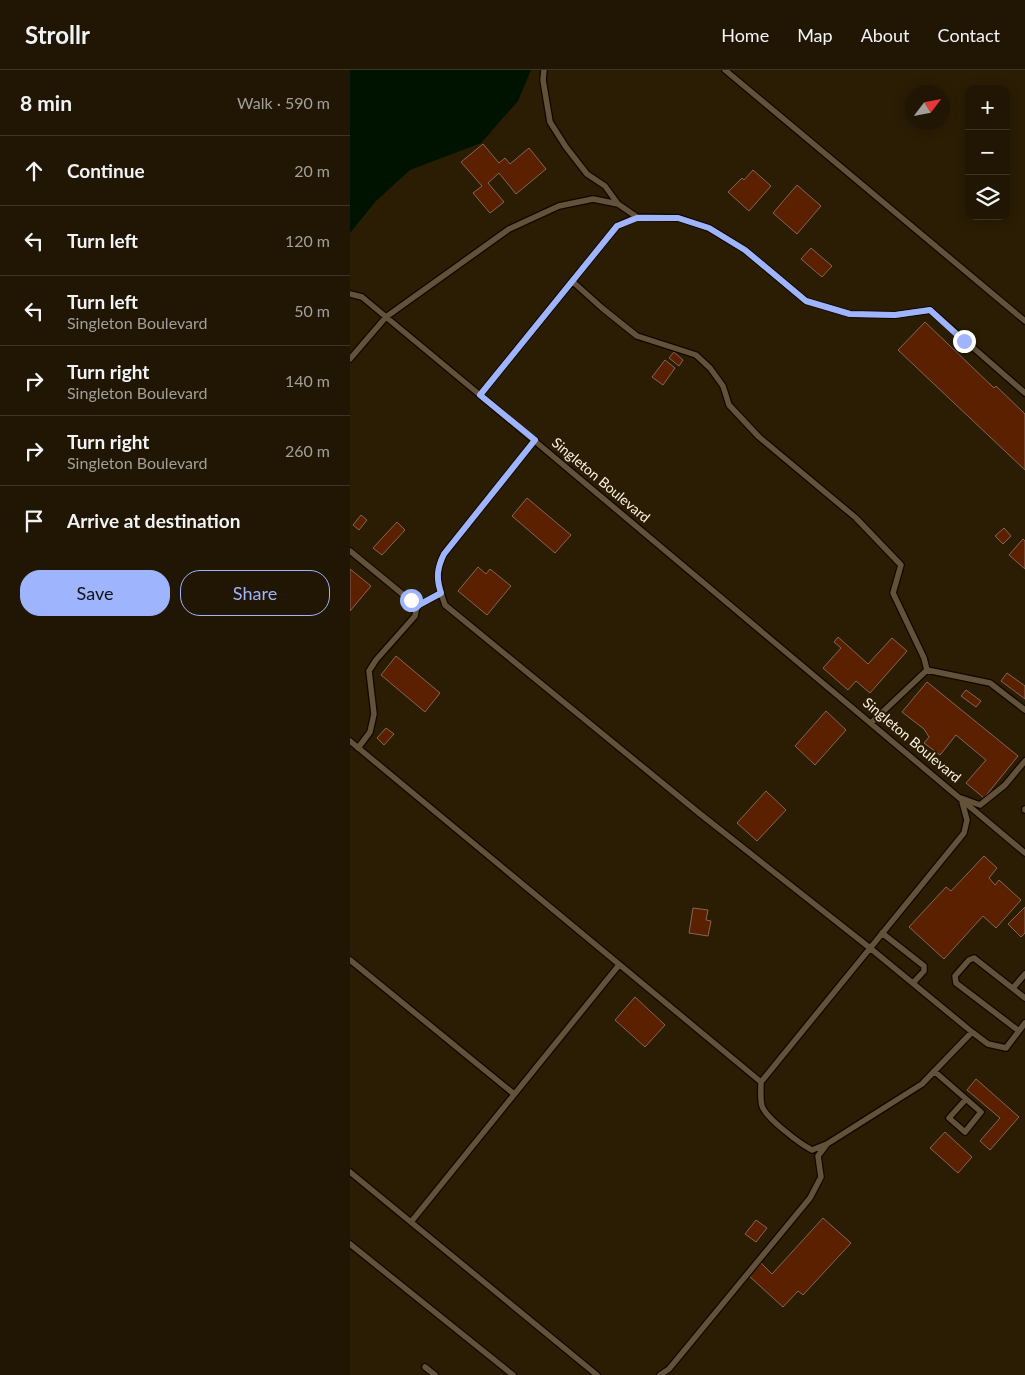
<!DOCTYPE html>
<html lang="en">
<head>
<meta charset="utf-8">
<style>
  body { margin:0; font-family:Lato,sans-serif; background:#2d2312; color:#f1f3f6 }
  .controls { position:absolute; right:15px; top:15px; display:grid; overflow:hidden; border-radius:10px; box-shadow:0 2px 12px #0003 }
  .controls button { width:45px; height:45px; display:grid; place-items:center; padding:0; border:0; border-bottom:1px solid #3d3525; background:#201603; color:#f1f3f6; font:25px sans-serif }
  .compass { position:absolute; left:555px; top:15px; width:45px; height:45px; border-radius:50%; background:#201603; box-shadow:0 2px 12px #0003; rotate:58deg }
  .stop { position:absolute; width:15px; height:15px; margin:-11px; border:4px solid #9eb4fd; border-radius:50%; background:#fff }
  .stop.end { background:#9eb4fd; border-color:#fff; box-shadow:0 1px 5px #0008 }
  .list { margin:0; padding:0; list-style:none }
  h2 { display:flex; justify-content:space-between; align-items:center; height:65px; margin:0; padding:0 20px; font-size:21px }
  h2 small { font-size:16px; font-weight:400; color:#a29f9a }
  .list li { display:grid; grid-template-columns:32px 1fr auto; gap:15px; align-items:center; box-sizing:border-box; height:70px; padding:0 20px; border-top:1px solid #3d3525 }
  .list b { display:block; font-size:19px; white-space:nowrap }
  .list p { margin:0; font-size:16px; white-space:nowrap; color:#a29f9a }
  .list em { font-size:16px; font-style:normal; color:#a29f9a }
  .actions { display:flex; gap:10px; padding:15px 20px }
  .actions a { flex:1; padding:11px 0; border:1px solid #9eb4fd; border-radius:20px; text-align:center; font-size:18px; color:#9eb4fd }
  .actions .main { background:#9eb4fd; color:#111 }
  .icon { flex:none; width:28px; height:28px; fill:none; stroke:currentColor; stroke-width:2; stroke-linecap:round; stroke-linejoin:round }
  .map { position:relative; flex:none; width:675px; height:1305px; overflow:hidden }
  header { display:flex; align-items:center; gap:30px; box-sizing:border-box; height:70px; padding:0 25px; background:#201603; border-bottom:1px solid #3d3525 }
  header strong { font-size:24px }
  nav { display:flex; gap:28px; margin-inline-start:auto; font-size:18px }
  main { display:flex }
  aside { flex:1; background:#201603 }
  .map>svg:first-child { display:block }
</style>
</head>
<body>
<header>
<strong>Strollr</strong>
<nav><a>Home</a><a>Map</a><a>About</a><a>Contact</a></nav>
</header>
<main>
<aside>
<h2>8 min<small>Walk · 590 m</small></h2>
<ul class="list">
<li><svg class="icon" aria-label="ahead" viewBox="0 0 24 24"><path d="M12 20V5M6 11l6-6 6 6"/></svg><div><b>Continue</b></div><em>20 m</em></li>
<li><svg class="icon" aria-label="left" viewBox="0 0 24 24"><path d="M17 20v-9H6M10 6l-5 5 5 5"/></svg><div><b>Turn left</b></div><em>120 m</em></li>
<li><svg class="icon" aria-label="left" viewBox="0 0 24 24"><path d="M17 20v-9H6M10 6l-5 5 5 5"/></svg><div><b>Turn left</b><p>Singleton Boulevard</p></div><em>50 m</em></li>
<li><svg class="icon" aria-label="right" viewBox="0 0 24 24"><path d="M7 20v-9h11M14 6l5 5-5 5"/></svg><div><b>Turn right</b><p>Singleton Boulevard</p></div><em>140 m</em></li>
<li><svg class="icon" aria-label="right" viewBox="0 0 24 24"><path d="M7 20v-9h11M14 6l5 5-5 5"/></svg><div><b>Turn right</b><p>Singleton Boulevard</p></div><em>260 m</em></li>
<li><svg class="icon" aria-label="arrive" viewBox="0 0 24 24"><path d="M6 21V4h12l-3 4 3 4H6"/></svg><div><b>Arrive at destination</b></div></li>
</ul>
<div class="actions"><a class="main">Save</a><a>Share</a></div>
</aside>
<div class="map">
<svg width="675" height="1305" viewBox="0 0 675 1305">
  <rect width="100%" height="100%" fill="#2a1d04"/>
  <!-- water -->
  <path fill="#001200" d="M0 0H181L168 31 131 73 60 100 26 131 0 163Z"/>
  <!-- building -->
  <path fill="#5b2000" stroke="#846659" d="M133 74 149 93 155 88 160 94 179 78 196 99 166 124 149 103 138 113 154 132 140 143 123 123 132 116 111 92Z
    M403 100 421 116 399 141 378 122 392 108 394 110Z
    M447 115 471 136 447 164 423 143Z
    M461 178 482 196 472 207 451 189Z
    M575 252 644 318 646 316 675 344V400L548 280Z
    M324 282 333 290 329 296 319 288Z
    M315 290 325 298 313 315 302 307Z
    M177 428 221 465 205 483 162 446Z
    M11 445 17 450 9 460 3 455Z
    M47 452 55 460 32 485 23 478Z
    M654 458 661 466 653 474 645 466Z
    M673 469 675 471V499L659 485Z
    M128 497 136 504 140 499 161 516 137 545 108 521Z
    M0 499 21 516 0 541Z
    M488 567 518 594 542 568 557 581 520 623 506 611 498 620 473 598 491 578 484 572Z
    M46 586 90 623 75 642 31 605Z
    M657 603 675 616V629L651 611Z
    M577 612 668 686 634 728 616 713 636 690 606 665 590 685 574 673 579 667 574 659 552 642Z
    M616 620 631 631 626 637 611 626Z
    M476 641 496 660 465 695 445 676Z
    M36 658 44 664 34 675 27 668Z
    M416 721 436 740 407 771 387 753Z
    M634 786 647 798 639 808 645 815 649 810 671 830 646 858 633 846 594 889 559 857 596 817 601 821Z
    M675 837V863L671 867 658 854Z
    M343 838 358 840 356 850 361 851 358 866 339 863Z
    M285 927 315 955 295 977 265 950Z
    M626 1009 669 1047 640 1080 630 1071 650 1048 617 1020Z
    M595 1062 622 1087 608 1103 580 1078Z
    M473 1148 501 1173 453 1225 448 1221 433 1237 399 1206 411 1193 422 1204Z
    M406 1150 417 1158 406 1172 395 1164Z"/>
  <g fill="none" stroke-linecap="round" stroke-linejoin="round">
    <defs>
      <path id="service" d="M194 0 193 10 200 52 216 77 237 104 255 116 268 134
        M375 0 675 251
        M222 211 252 238 287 266 346 285 360 298 373 316 379 335 409 367 506 448 551 495 543 523 574 588 577 600 521 653
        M0 224 12 227 36 247 159 159 209 136 243 129 268 134 287 147
        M0 289 36 247 130 325
        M675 323 580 240 545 245 500 244 456 231 395 180 359 158 329 148 287 147 267 156 130 325 675 783
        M185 370 94 484C84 503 88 515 95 535L349 743 520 878 622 962
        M0 481 67 536 65 546 26 590 19 601 24 644 20 662 8 678
        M67 536 91 523
        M577 600 640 613 675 640
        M0 671 411 1012
        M675 739V740
        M532 863 574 896V901L563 913
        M0 890 164 1024
        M663 918 675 904
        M669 961 606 913 605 906 619 890 624 888 675 928
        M584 1001 631 1042 615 1062 599 1048 616 1029
        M477 1074 462 1080C450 1074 416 1048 412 1036 410 1029 411 1019 411 1012L614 763 617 750 611 728 630 735 655 715 675 691
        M0 1102 247 1305
        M61 1152 269 895
        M0 1174 163 1305
        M75 1297 85 1305
        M310 1305 319 1299 460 1128 471 1107 468 1086 477 1074 572 1014 622 962 638 974 656 978 675 953"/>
    </defs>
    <!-- service casing -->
    <use href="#service" stroke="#120600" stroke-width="8"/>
    <!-- service -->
    <use href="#service" stroke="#625239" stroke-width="5.5"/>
  </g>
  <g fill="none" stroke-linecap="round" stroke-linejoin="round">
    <!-- route -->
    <path stroke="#9eb4fd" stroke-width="6" d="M61 530 67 536 91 523C86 508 87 498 94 484L185 370 130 325 267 156 287 148H328L359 158 395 180 456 231 500 244 545 245 580 240 614 271"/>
  </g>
  <g text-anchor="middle" stroke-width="4" stroke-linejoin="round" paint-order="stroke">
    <!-- street labels -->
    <g font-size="14" fill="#fdf4e5" stroke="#2a1d04">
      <text transform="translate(251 410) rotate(40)" y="5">Singleton Boulevard</text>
      <text transform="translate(562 670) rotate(40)" y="5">Singleton Boulevard</text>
    </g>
  </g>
</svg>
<div class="controls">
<button>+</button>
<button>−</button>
<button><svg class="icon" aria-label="layers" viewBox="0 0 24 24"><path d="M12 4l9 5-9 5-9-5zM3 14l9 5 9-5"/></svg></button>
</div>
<svg class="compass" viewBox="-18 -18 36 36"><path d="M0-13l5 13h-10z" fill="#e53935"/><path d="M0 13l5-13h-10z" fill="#a29f9a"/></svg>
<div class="stop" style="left:61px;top:530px"></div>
<div class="stop end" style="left:614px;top:271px"></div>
</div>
</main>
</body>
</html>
